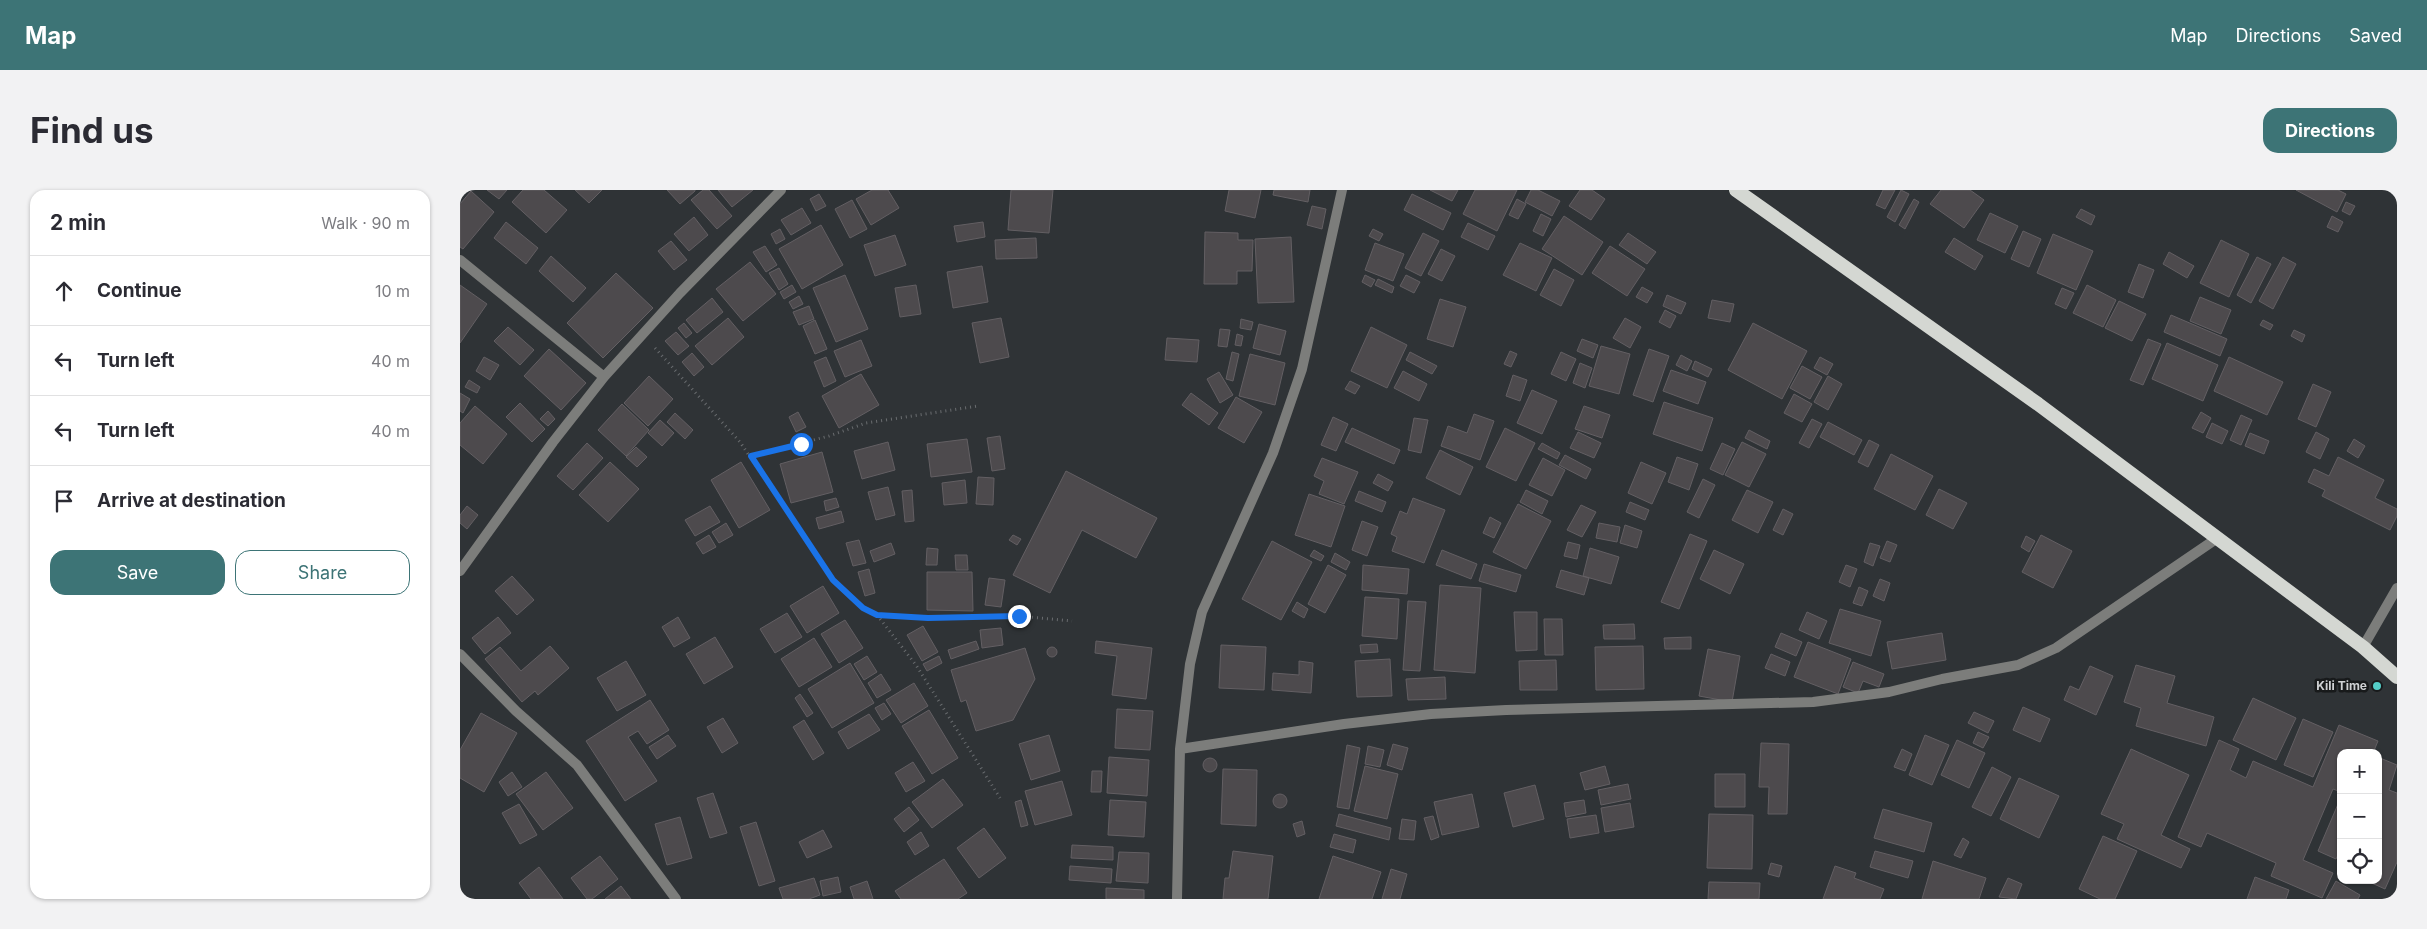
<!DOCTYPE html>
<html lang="en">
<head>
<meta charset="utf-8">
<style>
  body { margin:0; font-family:Inter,sans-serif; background:#f2f2f3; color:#2b2b33 }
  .controls { position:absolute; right:15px; bottom:15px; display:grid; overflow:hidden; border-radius:10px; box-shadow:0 1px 4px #0004 }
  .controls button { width:45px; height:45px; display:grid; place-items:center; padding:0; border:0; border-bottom:1px solid #e1e1e2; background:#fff; color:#2b2b33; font:25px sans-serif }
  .stop { position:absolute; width:15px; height:15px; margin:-11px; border:4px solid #1a73e8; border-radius:50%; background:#fff }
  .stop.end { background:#1a73e8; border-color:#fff; box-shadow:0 1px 5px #0008 }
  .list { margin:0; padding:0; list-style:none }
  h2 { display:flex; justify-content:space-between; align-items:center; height:65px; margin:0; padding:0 20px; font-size:21px }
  h2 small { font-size:16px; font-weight:400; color:#7c7c81 }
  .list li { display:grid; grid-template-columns:32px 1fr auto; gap:15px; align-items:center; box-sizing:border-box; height:70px; padding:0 20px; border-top:1px solid #e1e1e2 }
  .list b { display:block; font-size:19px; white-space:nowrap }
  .list em { font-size:16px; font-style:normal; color:#7c7c81 }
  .actions { display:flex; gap:10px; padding:15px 20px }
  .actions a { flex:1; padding:11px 0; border:1px solid #3d7476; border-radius:15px; text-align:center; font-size:18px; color:#3d7476 }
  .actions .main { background:#3d7476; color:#fff }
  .icon { flex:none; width:28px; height:28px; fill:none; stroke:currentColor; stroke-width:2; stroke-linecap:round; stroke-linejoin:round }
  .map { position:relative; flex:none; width:1937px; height:709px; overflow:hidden; border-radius:15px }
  header { display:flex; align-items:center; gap:30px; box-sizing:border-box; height:70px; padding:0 25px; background:#3d7476; color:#fff }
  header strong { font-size:24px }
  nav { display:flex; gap:28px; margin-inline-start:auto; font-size:18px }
  .intro { display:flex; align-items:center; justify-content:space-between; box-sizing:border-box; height:120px; padding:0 30px }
  h1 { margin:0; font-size:35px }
  .button { padding:12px 22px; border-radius:15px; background:#3d7476; color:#fff; font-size:18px; font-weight:700 }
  main { display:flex; gap:30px; padding:0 30px }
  aside { flex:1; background:#fff; border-radius:15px; box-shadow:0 1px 4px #0004 }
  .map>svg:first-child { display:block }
</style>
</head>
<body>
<header>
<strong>Map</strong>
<nav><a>Map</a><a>Directions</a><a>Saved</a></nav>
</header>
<div class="intro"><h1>Find us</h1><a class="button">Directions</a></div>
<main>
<aside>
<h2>2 min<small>Walk · 90 m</small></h2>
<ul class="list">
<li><svg class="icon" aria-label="ahead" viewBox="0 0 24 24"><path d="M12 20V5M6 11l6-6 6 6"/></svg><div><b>Continue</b></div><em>10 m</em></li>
<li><svg class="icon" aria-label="left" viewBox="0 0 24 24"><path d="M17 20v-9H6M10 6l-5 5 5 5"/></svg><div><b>Turn left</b></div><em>40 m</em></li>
<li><svg class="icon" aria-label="left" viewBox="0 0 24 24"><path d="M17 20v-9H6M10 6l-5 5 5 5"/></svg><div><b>Turn left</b></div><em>40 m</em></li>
<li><svg class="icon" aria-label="arrive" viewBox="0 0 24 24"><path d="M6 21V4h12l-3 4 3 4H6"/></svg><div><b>Arrive at destination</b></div></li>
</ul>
<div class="actions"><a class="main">Save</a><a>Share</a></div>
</aside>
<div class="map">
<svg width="1937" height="709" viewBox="0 0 1937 709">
  <rect width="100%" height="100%" fill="#2f3336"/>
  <!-- building -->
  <path fill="#4d4a4d" stroke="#635f63" d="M27 0H47L39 9Z
    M63 0H84L107 20 86 43 52 12Z
    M115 0H142L129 13Z
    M207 0H235V1L220 14Z
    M243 0H249L272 26 257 39 231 10Z
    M258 0H293L272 17Z
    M412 0H428L439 18 411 35 396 9Z
    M551 0H593L589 43 548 40Z
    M769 0H801L795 28 765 21Z
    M814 0H850L848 12 813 5Z
    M970 0H998L992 11Z
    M1015 0H1057L1037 41 1003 24Z
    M1071 0H1078L1100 11 1092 26 1065 12Z
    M1120 0H1132L1145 9 1131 30 1109 16Z
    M1423 0H1435L1425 19 1416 15Z
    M1441 0 1449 4 1435 32 1427 27Z
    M1481 0H1510L1524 10 1504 38 1470 14Z
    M1836 0H1878L1886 4 1877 22Z
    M11 1 34 22 3 59 0 57V14Z
    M359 4 366 16 356 21 350 9Z
    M952 4 991 23 983 40 944 20Z
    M1057 9 1066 14 1058 29 1049 25Z
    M1454 9 1459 12 1445 39 1439 35Z
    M392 10 407 39 390 48 375 19Z
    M1886 12 1895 16 1890 25 1882 21Z
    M852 16 866 19 862 39 847 35Z
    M342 18 351 33 331 45 321 30Z
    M1621 19 1635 26 1631 35 1616 27Z
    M1530 23 1558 36 1545 63 1517 50Z
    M1081 24 1091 29 1083 46 1073 41Z
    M1104 26 1143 52 1122 85 1082 59Z
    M1872 26 1883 32 1878 42 1867 37Z
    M234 27 248 45 229 61 214 44Z
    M46 32 78 58 66 74 34 48Z
    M523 32 525 47 497 52 494 36Z
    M1008 33 1035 46 1028 60 1001 47Z
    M361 35 383 75 342 99 319 59Z
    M320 39 325 49 316 54 311 44Z
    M913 39 923 44 919 51 909 46Z
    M1563 41 1581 49 1569 77 1551 69Z
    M745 42 778 43V50H793L792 81H777V94H744Z
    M963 43 979 51 961 86 945 78Z
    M1168 43 1196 62 1187 74 1159 55Z
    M1593 44 1633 61 1616 100 1577 83Z
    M435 45 446 75 415 86 404 55Z
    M831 47 834 112 798 113 795 49Z
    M576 48 577 68 536 69 535 50Z
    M1494 48 1523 66 1515 80 1485 62Z
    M1761 50 1789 64 1769 107 1740 93Z
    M211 51 227 70 214 80 198 61Z
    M915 53 944 64 933 91 905 80Z
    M1060 53 1092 68 1076 101 1043 85Z
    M305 56 317 75 306 82 293 62Z
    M1150 56 1185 79 1167 106 1132 83Z
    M981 59 995 66 982 91 968 84Z
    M1709 62 1734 76 1727 88 1703 74Z
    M91 66 126 98 113 112 79 81Z
    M1797 67 1811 74 1791 113 1777 105Z
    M1823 67 1836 74 1813 119 1799 111Z
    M290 72 316 104 283 131 256 99Z
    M1679 74 1694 80 1683 108 1668 102Z
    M522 76 528 112 493 118 487 82Z
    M319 78 328 94 319 100 309 83Z
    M1094 79 1114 90 1101 116 1080 105Z
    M156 83 193 118 143 168 107 133Z
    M385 85 408 139 376 152 353 98Z
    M905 85 915 90 911 97 902 92Z
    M946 85 960 92 954 103 940 96Z
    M918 89 934 97 932 103 915 95Z
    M0 95 27 114 0 153Z
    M332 95 336 102 324 109 320 102Z
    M456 95 461 124 440 127 435 98Z
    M1627 95 1656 110 1643 137 1613 123Z
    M1182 97 1193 103 1187 113 1176 107Z
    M1602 98 1614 103 1606 119 1595 114Z
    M1207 105 1226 113 1221 124 1203 116Z
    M339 106 343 114 333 119 329 112Z
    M1740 107 1771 120 1761 144 1730 131Z
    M252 108 263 122 237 143 226 130Z
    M980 109 1006 117 993 157 967 149Z
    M1252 110 1274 114 1270 132 1248 128Z
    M1659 111 1686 124 1672 151 1645 138Z
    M349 116 354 129 339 135 333 122Z
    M1205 120 1216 126 1210 138 1199 132Z
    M1711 125 1767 149 1760 166 1704 142Z
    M268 128 284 147 252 175 235 156Z
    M541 128 549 167 520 173 512 133Z
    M1165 128 1181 137 1170 158 1153 148Z
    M781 129 793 132 791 140 780 138Z
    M355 130 367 159 355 164 343 136Z
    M1803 130 1813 135 1810 140 1800 135Z
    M224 133 232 143 226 148 218 138Z
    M1293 133 1347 161 1322 209 1268 180Z
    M799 134 826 141 820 165 793 158Z
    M48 137 74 160 60 175 34 151Z
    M911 137 947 155 927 198 891 181Z
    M760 139 770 140 767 157 758 156Z
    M1834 140 1845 145 1842 152 1831 146Z
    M216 142 229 156 218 165 205 151Z
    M777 144 783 146 781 156 775 155Z
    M707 148 739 150 737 172 705 170Z
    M1122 149 1138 155 1133 168 1117 161Z
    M1688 149 1701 154 1683 195 1670 190Z
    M401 150 412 176 385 187 374 161Z
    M1707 153 1758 175 1743 211 1692 189Z
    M1141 156 1170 164 1159 204 1129 196Z
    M89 159 126 193 101 220 64 186Z
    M1189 159 1209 166 1193 212 1173 205Z
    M1050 161 1057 164 1051 177 1044 174Z
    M772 162 779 164 773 191 766 189Z
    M950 162 977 176 972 184 946 170Z
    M1101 162 1116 169 1106 191 1091 184Z
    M232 163 244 177 234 186 222 172Z
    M790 164 825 173 815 215 779 206Z
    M1221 165 1232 171 1227 181 1216 175Z
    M24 167 39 175 30 190 16 181Z
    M366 167 376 191 364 197 354 172Z
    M1360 167 1373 174 1367 185 1354 178Z
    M1769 167 1823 192 1807 225 1754 201Z
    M1235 171 1252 179 1248 187 1232 179Z
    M1120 173 1132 178 1125 198 1113 193Z
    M1342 176 1362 187 1350 209 1330 198Z
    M1211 180 1246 192 1238 214 1203 201Z
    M943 181 967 194 959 211 934 198Z
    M759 182 773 205 760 213 747 189Z
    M401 184 419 215 379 238 362 206Z
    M1053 185 1067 190 1060 211 1046 206Z
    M189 186 213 209 188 236 164 213Z
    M1368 186 1382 194 1368 220 1354 212Z
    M9 190 20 197 17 203 5 197Z
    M890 191 900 196 895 204 885 199Z
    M1853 194 1871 202 1856 237 1838 229Z
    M1072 200 1097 211 1082 244 1057 233Z
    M0 203 10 209 3 223 0 221Z
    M731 203 758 223 749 235 722 215Z
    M1334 204 1352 214 1342 232 1324 223Z
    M776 207 802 222 784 253 758 238Z
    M1204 212 1253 228 1242 261 1193 244Z
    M60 213 85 239 72 252 46 227Z
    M162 214 189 240 166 266 138 240Z
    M15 216 47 244 23 274 0 255V233Z
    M1124 216 1150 225 1142 248 1115 239Z
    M88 221 95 229 88 236 80 229Z
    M338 222 346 237 336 242 329 227Z
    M1741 222 1751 228 1743 243 1732 238Z
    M215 223 233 240 225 249 207 232Z
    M1014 224 1034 231 1020 270 981 256 988 236 1007 243Z
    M1781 225 1792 230 1781 255 1770 250Z
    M873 227 888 234 876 261 861 255Z
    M954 228 968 230 961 263 948 260Z
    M1352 229 1362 234 1349 258 1339 253Z
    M200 230 214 243 202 256 188 243Z
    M1368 232 1402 250 1394 265 1360 247Z
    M1752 233 1768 241 1762 254 1746 247Z
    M892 238 940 260 934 274 885 252Z
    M1045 238 1075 253 1056 291 1026 277Z
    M1289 240 1310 251 1307 259 1285 248Z
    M1118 242 1141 253 1134 268 1110 258Z
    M1856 242 1869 249 1860 269 1846 262Z
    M1790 243 1809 251 1804 264 1785 256Z
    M540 246 545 279 532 281 527 248Z
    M507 249 512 282 471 287 467 254Z
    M1894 249 1905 256 1898 268 1887 261Z
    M1409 250 1419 255 1408 277 1398 272Z
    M428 252 435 280 402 289 394 261Z
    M1282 252 1306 264 1289 297 1265 285Z
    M127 253 143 268 113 300 97 286Z
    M1082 253 1100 263 1097 269 1078 259Z
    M1262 253 1275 259 1263 285 1250 279Z
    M176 257 187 267 177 277 166 267Z
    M980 260 1013 277 1000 305 966 288Z
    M362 262 373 302 331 313 320 274Z
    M1431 264 1473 286 1455 320 1414 299Z
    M1105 265 1131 279 1126 289 1099 275Z
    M1217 267 1238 274 1229 300 1208 292Z
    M1878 267 1924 290 1915 308 1937 319V326L1930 340 1862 306 1865 300 1848 292 1854 279 1869 286Z
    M862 268 898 282 884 314 859 304 864 291 854 286Z
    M1083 268 1105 280 1092 306 1069 295Z
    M150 272 179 299 148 332 119 305Z
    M281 272 310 320 279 338 251 290Z
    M1181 272 1206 283 1192 314 1168 303Z
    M606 281 697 328 676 368 622 340 590 403 553 385Z
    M918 284 933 292 928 301 913 293Z
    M518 287 534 288 533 315 516 314Z
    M1243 289 1255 295 1239 328 1227 322Z
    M505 290 507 313 484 315 482 293Z
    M428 297 435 325 416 330 408 302Z
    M1479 299 1507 313 1493 339 1466 325Z
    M452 300 454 331 445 332 442 301Z
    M1066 300 1088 311 1082 324 1060 312Z
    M1287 300 1313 312 1298 343 1272 330Z
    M899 301 926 312 922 322 895 311Z
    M849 304 885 316 871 357 835 345Z
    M376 308 379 317 366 321 364 311Z
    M953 308 985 320 964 373 932 361 937 347 931 344 940 321 947 324Z
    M1170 312 1189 320 1185 330 1166 322Z
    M1058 314 1091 331 1066 379 1033 362Z
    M1121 315 1136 322 1122 347 1107 340Z
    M7 316 18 325 7 339 0 333V325Z
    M250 316 260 332 235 346 225 330Z
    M1323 319 1333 324 1323 345 1313 340Z
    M381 321 384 332 359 339 356 328Z
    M1030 327 1041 333 1034 348 1023 343Z
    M902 331 918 337 907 366 892 360Z
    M266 333 273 345 259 353 252 342Z
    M1139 333 1160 337 1157 352 1136 348Z
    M1165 335 1182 341 1177 358 1160 353Z
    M1230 344 1247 351 1219 419 1201 412Z
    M249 345 256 357 243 364 236 353Z
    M553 345 561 349 557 355 549 350Z
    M1581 345 1612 361 1593 398 1562 382Z
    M1566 346 1575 351 1569 362 1561 357Z
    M399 350 406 373 393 376 386 353Z
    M812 351 852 372 821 430 782 409Z
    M1427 351 1437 355 1430 372 1420 368Z
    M1108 352 1120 355 1117 369 1104 366Z
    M431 353 435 364 414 372 410 361Z
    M1410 353 1420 356 1413 376 1404 372Z
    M467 358 478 359 477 375H466Z
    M1130 358 1159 367 1151 394 1123 386Z
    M854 360 864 366 861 371 850 366Z
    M982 360 1017 374 1011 389 976 375Z
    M1254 360 1284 374 1270 404 1240 389Z
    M875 363 890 372 886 380 871 372Z
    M495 365H507L508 380H496Z
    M1024 374 1061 385 1056 402 1019 391Z
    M868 375 886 385 865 423 848 414Z
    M903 375 949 379 947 404 902 400Z
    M1386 375 1397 379 1390 397 1379 392Z
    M409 379 415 403 405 406 398 382Z
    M1101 380 1129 388 1124 405 1096 397Z
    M467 382H512L513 421 467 420Z
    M52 386 74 410 57 425 35 401Z
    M529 388 545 390 541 417 525 415Z
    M1420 389 1430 393 1424 411 1413 406Z
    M980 395 1021 398 1015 483 974 480Z
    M363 396 379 423 347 443 330 416Z
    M1399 397 1408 401 1402 416 1393 413Z
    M905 407 939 409 937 449 902 446Z
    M948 411 966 412 960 481 943 480Z
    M837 412 848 419 844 428 832 421Z
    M1380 419 1421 431 1411 466 1369 453Z
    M1054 422H1077V460L1056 461Z
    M1347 422 1367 431 1359 449 1339 440Z
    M327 423 342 447 315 463 300 439Z
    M38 427 51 443 25 464 12 448Z
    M218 427 230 448 214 457 202 437Z
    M1084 429H1102L1103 465H1085Z
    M385 430 403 458 379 473 361 444Z
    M1174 434 1175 449H1144L1143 435Z
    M463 436 478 462 462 471 447 445Z
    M541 438 543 455 522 458 520 440Z
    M1321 443 1342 452 1336 466 1315 457Z
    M1482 443 1486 470 1432 479 1427 452Z
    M255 447 273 477 244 494 226 464Z
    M1231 447V459H1205L1204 448Z
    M354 448 372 477 339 497 321 469Z
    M516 451 519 459 491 469 488 460Z
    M636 451 692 458 686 509 652 505 657 466 635 463Z
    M1348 452 1391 469 1378 504 1334 487Z
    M917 454 918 462 901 463 900 455Z
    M761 455 806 457 804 500 759 498Z
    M90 456 109 478 78 505 75 501 62 512 25 469 40 457 61 481Z
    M1183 456 1184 499 1136 500 1135 457Z
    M587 462a5 5 0 1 1 10 0a5 5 0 1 1-10 0Z
    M565 458 575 489 553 530 516 541 506 510 501 512 491 480Z
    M1248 459 1280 466 1272 512 1239 506Z
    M1311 464 1330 472 1325 486 1305 478Z
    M407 466 417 482 404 490 394 474Z
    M479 466 482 473 467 481 463 474Z
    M930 469 932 506 897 507 895 471Z
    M1096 470 1097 500H1060L1059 471Z
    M166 471 186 505 157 521 137 488Z
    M839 471 853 473 851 503 812 500 813 483 839 485Z
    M1393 472 1424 484 1419 497 1403 491 1398 503 1383 497Z
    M390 473 414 513 372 538 348 499Z
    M1676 475 1715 486 1707 513 1754 527 1746 556 1676 536 1681 518 1664 512Z
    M1630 476 1653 486 1636 525 1604 510 1610 496 1619 500Z
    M421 484 431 500 417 508 408 493Z
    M985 487 986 509 948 510 946 489Z
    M454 493 468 516 441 533 426 510Z
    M340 504 353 523 347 527 335 508Z
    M1793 508 1836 528 1816 570 1773 550Z
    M190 510 209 540 187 554 178 541 168 547 197 591 165 611 126 551Z
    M424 513 431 524 422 530 415 518Z
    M1563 517 1590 529 1580 552 1553 540Z
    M657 519 693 521 690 560 655 558Z
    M469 520 498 568 472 584 442 536Z
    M1514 522 1534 531 1528 543 1508 533Z
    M21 523 57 543 24 602 0 588V560Z
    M409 524 420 540 388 559 378 542Z
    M263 528 278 553 262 563 247 537Z
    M1843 529 1873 542 1853 587 1824 575Z
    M344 530 364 563 353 570 333 537Z
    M1879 535 1918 551 1913 563H1881V602L1873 599 1843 670 1873 683 1862 708 1811 686 1816 673 1747 643 1741 657 1718 647 1759 550 1779 559 1770 580 1786 588 1793 571 1853 597Z
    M1518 542 1529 547 1523 558 1513 553Z
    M208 545 216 556 197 569 189 557Z
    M589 545 600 581 571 590 559 554Z
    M1465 545 1489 555 1472 595 1449 585Z
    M1497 550 1525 563 1509 598 1481 585Z
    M1301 553 1329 554 1327 624H1308L1309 597H1299Z
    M933 554 948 558 942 580 927 575Z
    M887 555 900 558 889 619 877 617Z
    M908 556 924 560 920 577 905 574Z
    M1442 559 1452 564 1445 581 1434 577Z
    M1671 559 1729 585 1701 645 1730 659 1721 678 1657 649 1664 634 1641 624Z
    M649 567 689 570 687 606 647 603Z
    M743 575a7 7 0 1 1 14 0a7 7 0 1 1-14 0Z
    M1920 568 1937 575 1929 600 1937 603V672L1925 699 1905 690H1918V573Z
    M453 572 465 591 446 602 435 583Z
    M905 576 938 584 927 629 894 621Z
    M1145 576 1150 594 1125 600 1120 583Z
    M1532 577 1551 587 1531 626 1512 617Z
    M763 579 797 580 796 636 761 634Z
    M632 581H642L641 602H631Z
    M52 582 62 597 48 606 39 592Z
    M86 582 113 618 83 640 56 604Z
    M1255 584H1285V617H1255Z
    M1559 588 1599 606 1579 648 1540 629Z
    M483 589 503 615 472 638 452 612Z
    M602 591 612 625 575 635 565 601Z
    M1168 594 1171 609 1141 615 1138 600Z
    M1075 595 1084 629 1053 637 1044 603Z
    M253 603 267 643 250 648 237 608Z
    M813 611a7 7 0 1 1 14 0a7 7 0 1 1-14 0Z
    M1012 604 1019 637 982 645 974 612Z
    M1881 607V659L1876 669 1858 661Z
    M561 610 568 635 561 637 555 612Z
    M650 610 686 612 684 647 648 645Z
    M1124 610 1126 623 1106 627 1104 613Z
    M1170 613 1174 637 1145 642 1141 618Z
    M59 614 77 645 60 654 42 623Z
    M449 617 459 630 444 642 434 629Z
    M1423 619 1472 633 1464 662 1414 648Z
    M879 624 931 638 929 650 876 636Z
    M1249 624 1293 625 1292 679 1247 678Z
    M1136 625 1139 643 1110 648 1107 629Z
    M973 626 979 647 971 650 964 628Z
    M220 627 232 668 207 675 195 634Z
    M942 629 956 631 954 650 939 649Z
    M842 631 845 644 837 647 833 634Z
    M296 632 315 691 299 696 280 637Z
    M524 638 546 668 519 688 497 658Z
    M363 640 372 657 347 668 339 652Z
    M461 642 469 656 455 665 447 652Z
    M874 644 896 650 893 663 870 657Z
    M1643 646 1677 661 1655 709H1640L1619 699Z
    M1503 648 1509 652 1501 668 1494 665Z
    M612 655 653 657V670L611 668Z
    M773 661 813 666 808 709H763L765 688H769Z
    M1415 661 1453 671 1448 688 1410 677Z
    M659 662 689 663 688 693 656 691Z
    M140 666 158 689 132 709H127L111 688Z
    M873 666 921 682 912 709H859Z
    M484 669 507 703 498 709H441L435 701Z
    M1473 671 1526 688 1519 709H1462Z
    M1311 673 1322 676 1319 687 1308 684Z
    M610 676 652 679 651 693 609 690Z
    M1375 676 1396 683 1394 688 1424 699 1420 709H1363Z
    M79 677 103 709H71L59 693Z
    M931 679 947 684 940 709H922Z
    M378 687 381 702 363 706 360 691Z
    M1795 687 1829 700 1826 709H1787Z
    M354 688 360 705 349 709H323L319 698Z
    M1548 688 1562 694 1556 709 1539 707Z
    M407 691 413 709H394L390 697Z
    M1876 691 1900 705 1898 709H1866Z
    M1249 692 1300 693 1299 709H1248Z
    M161 696 171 709H145Z
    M646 698 684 700V709H646Z"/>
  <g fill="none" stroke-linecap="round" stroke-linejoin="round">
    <!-- path -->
    <path stroke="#696c6f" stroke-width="3" stroke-dasharray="1 4" stroke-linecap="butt" d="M195 158 280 252 373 390 403 418 417 425 468 428 559 426 612 431
      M291 266 369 246 406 233 518 216
      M417 425 456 475 540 608"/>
    <!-- minor -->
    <path stroke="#7c7d7b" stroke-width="10" d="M0 70 144 187
      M0 381 93 252 144 187 220 103 321 0
      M1903 457 1937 398
      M0 464 56 521 117 575 216 709
      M720 559 884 534 971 524 1046 520 1353 512 1429 502 1482 489 1558 475 1596 458 1756 349
      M717 709 720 559 730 474 742 422 813 263 842 179 882 0"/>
    <!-- trunk -->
    <path stroke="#d4d7d2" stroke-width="14" d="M1276 0 1578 214 1903 457 1937 487"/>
  </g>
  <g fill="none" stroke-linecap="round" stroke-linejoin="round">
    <!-- route -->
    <path stroke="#1a73e8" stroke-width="6" d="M341 254 291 266 373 390 403 418 417 425 468 428 559 426"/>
  </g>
  <!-- markers -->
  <circle fill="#54cdc7" stroke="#181a1b" stroke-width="2" cx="1917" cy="496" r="5"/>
  <g text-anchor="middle" stroke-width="5" stroke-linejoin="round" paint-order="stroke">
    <!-- poi labels -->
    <g font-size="12" font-weight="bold" fill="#cfd1d3" stroke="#181a1b" text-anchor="end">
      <text x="1907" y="500">Kili Time</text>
    </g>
  </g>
</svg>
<div class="controls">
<button>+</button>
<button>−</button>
<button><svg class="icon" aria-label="locate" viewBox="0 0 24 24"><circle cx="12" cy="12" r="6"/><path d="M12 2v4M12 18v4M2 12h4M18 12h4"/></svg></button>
</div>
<div class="stop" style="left:341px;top:254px"></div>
<div class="stop end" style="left:559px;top:426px"></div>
</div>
</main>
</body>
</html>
